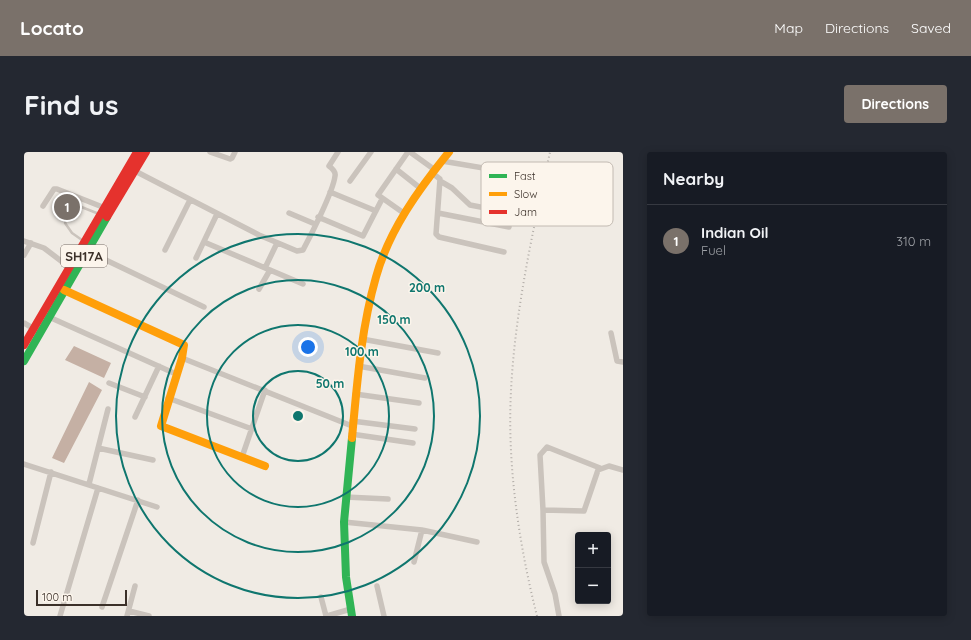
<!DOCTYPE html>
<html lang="en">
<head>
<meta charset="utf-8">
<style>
  body { margin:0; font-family:Quicksand,sans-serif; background:#242831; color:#f1f3f6 }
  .controls { position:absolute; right:12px; bottom:12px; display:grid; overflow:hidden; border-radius:4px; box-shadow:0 2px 10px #0003 }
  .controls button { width:36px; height:36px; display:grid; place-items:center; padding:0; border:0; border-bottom:1px solid #363941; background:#171b24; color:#f1f3f6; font:20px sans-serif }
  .scale { position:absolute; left:12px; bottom:10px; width:91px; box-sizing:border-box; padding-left:4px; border:2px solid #3b3029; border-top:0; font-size:11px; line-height:14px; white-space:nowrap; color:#3b3029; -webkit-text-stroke:3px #fcf5ec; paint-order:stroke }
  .you { position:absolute; left:284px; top:195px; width:14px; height:14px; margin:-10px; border:3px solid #fff; border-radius:50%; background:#1a73e8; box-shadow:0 0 0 6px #1a73e833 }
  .badge { display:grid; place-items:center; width:26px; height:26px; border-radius:50%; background:#7a716a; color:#fff; font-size:13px; font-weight:700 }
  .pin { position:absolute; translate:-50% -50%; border:2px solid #fff; box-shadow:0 1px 4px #0006 }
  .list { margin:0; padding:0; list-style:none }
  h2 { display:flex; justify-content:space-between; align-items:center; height:52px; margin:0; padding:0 16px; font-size:17px }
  h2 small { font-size:13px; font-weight:400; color:#9ea1a6 }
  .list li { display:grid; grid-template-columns:26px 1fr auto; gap:12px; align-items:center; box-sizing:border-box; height:72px; padding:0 16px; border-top:1px solid #363941 }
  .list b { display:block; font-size:15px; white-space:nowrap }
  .list p { margin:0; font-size:13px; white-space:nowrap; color:#9ea1a6 }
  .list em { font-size:13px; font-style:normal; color:#9ea1a6 }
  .map { position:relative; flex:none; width:599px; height:464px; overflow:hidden; border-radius:4px }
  header { display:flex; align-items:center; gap:24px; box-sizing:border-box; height:56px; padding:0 20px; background:#7a716a; color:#fff }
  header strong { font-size:19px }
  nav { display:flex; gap:22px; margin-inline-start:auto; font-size:14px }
  .intro { display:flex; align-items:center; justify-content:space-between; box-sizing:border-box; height:96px; padding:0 24px }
  h1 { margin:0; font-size:28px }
  .button { padding:10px 18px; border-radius:4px; background:#7a716a; color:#fff; font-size:14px; font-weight:700 }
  main { display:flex; gap:24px; padding:0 24px }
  aside { flex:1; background:#171b24; border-radius:4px; box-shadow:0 2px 10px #0003 }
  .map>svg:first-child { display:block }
</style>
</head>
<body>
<header>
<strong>Locato</strong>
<nav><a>Map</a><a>Directions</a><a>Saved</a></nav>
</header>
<div class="intro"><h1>Find us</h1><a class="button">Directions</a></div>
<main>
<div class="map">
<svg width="599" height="464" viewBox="0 0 599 464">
  <rect width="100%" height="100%" fill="#f0ebe4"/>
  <!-- building -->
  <path fill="#c5b0a4" d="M50 194 87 211 80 226 41 208Z
    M65 230 78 238 40 311 28 306Z"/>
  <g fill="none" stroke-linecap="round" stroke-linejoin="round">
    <!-- lane -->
    <path stroke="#cac3bc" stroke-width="2.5" d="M58 88 48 81 41 71 45 59 55 54 75 62"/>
    <!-- street -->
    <path stroke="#cac3bc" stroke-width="5.5" d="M186 0 206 7 208 6 211 0
      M386 0 411 18
      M418 9 495 22
      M372 17 396 36
      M111 19 235 83 273 99 279 98C287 83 309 40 311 24 312 20 309 17 305 14L314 0
      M408 21 416 27 412 82 415 85 480 100
      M326 29 347 0
      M416 29 428 36 446 53 487 61
      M306 40 352 59
      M19 54 30 37H33L81 56
      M265 61 291 72
      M414 61 485 75
      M381 62 354 43 384 0
      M294 65 339 84 358 47
      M0 89 20 96 45 115
      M180 90 279 132
      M141 98 166 48
      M63 99 180 155
      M0 103 7 91
      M172 106 193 62
      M241 116 253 91
      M235 137 246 118
      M25 165 152 222
      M0 171 12 178
      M587 181 593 209 599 210
      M338 187 414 201
      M158 206 328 274
      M334 214 401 226
      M85 231 121 245
      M331 242 395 251
      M144 246 228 277
      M111 265 135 214
      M328 269 391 277
      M327 282 389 291
      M74 296 129 308
      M218 305 241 238
      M0 312 133 355
      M65 332 84 257
      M321 345 364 347
      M519 358 516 303 523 295 576 316
      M320 370 398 378 453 390
      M9 391 27 320
      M390 410 398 378
      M353 434 360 464
      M297 445 302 464
      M78 455 114 348
      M105 459 125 464
      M36 464 74 336
      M103 464 111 434
      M303 464 327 457
      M535 464 531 442 520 410 519 358 560 359 574 318 585 314 599 318"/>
    <!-- fast -->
    <path stroke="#30b455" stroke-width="8" d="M0 209 83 65
      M328 286 320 370 322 425 328 464"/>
    <!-- slow -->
    <path stroke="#ff9f0a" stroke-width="8" d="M40 138 160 193 158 206 137 274 241 314
      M328 286C333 232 337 177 352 125 365 78 395 37 425 0"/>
    <!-- jam -->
    <path stroke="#e5322d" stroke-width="8" d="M83 65 122 0
      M0 193 113 0"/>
    <!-- rail -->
    <path stroke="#b1aca7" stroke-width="2" stroke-dasharray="1 3" stroke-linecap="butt" d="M513 464C495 393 483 313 487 239 491 158 509 79 526 0"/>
  </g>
  <!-- distance rings -->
  <g fill="none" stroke="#0f766e" stroke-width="2">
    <circle cx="274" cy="264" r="45"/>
    <circle cx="274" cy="264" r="91"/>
    <circle cx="274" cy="264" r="136"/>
    <circle cx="274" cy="264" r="182"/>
  </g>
  <g text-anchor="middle" stroke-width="3" stroke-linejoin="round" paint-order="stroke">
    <!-- shield labels -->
    <rect fill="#fcf5ec" stroke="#756b64" stroke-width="1" x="37" y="93" width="46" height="22" rx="3"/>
    <g font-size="13" font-weight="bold" fill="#3b3029">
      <text x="60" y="109">SH17A</text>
    </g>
  </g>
  <!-- legend -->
  <rect x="457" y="10" width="132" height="64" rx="6" fill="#fcf5ec" stroke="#c2bab2" stroke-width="1"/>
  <rect x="465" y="22" width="18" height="4" fill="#30b455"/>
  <rect x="465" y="40" width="18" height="4" fill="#ff9f0a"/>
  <rect x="465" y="58" width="18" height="4" fill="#e5322d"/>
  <g font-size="11" fill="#3b3029">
    <text x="490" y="28">Fast</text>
    <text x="490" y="46">Slow</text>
    <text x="490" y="64">Jam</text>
  </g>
  <circle cx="274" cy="264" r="6" fill="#0f766e" stroke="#fcf5ec" stroke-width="2"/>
  <g font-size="12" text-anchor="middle" font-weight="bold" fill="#0f766e" stroke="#fcf5ec" stroke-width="3" stroke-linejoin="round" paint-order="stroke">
    <text x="403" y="140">200 m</text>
    <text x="370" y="172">150 m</text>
    <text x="338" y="204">100 m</text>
    <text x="306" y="236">50 m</text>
  </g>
</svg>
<div class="controls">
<button>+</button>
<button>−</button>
</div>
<div class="scale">100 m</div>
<div class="you"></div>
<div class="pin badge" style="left:43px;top:55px">1</div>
</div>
<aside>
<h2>Nearby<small></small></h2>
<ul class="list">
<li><span class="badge">1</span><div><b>Indian Oil</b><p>Fuel</p></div><em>310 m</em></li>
</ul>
</aside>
</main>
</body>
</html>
